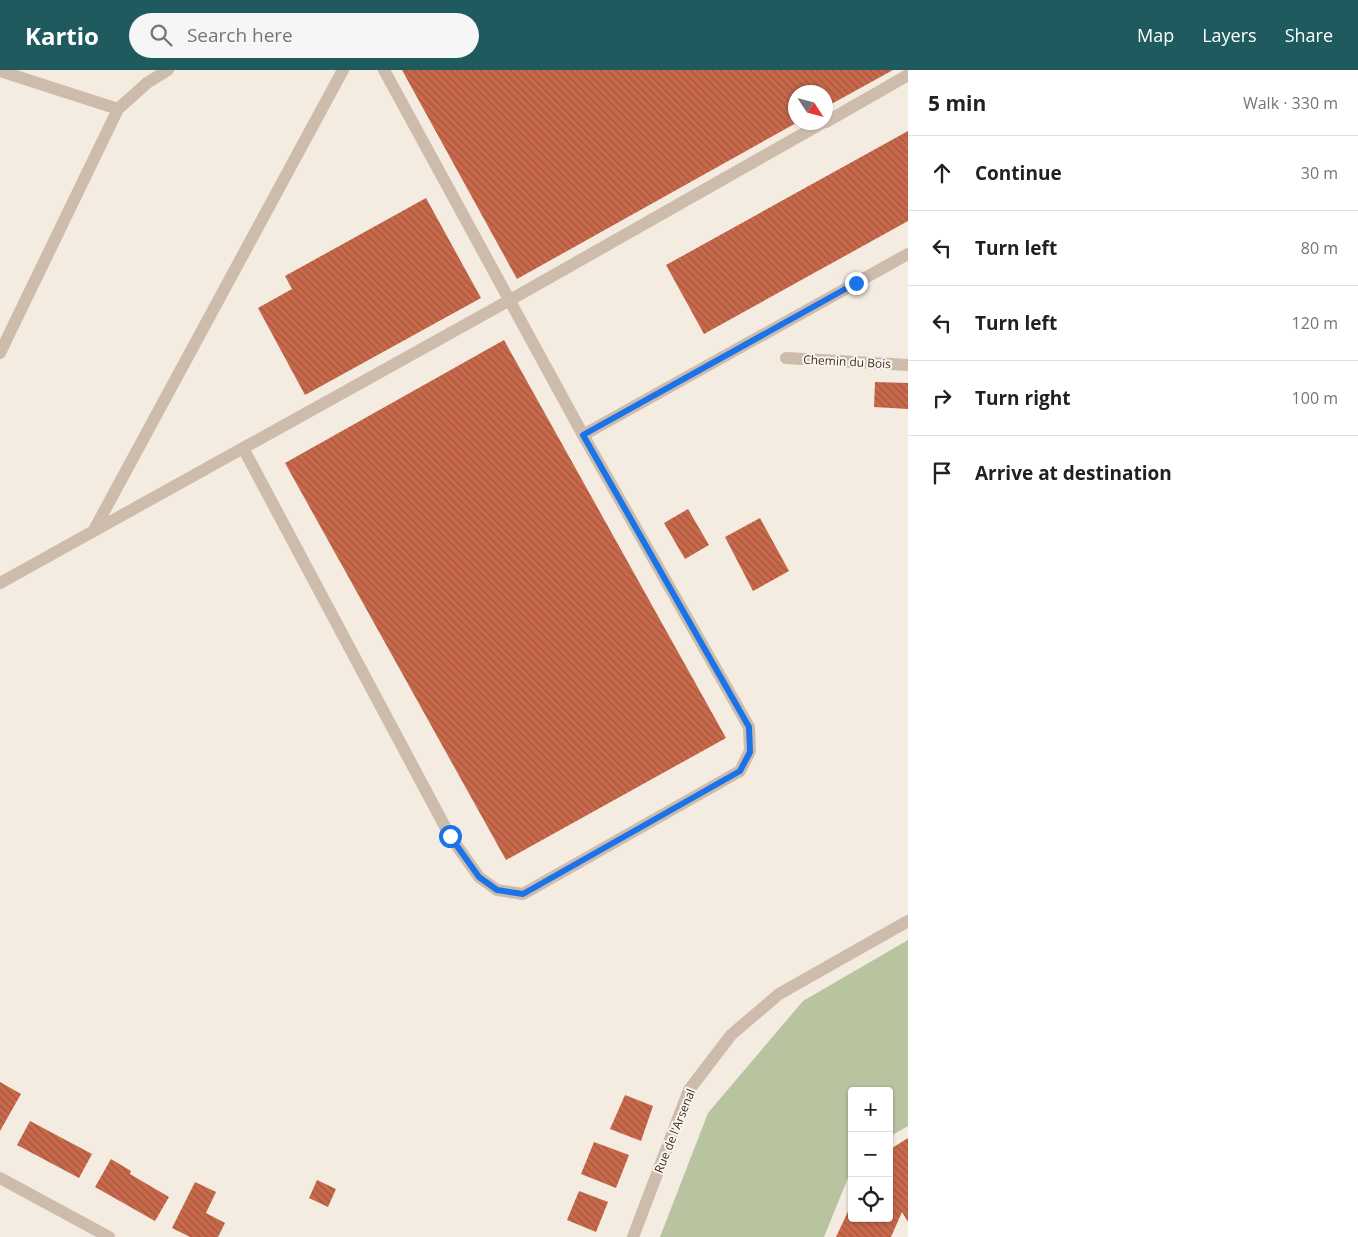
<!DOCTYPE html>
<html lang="en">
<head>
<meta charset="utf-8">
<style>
  body { margin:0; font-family:"Open Sans",sans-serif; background:#f6f6f6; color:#202124 }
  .controls { position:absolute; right:15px; bottom:15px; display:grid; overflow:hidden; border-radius:5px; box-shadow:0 1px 4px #0004 }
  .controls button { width:45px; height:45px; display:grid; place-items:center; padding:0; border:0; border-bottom:1px solid #e0e0e0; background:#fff; color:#202124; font:25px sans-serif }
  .compass { position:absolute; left:788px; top:15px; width:45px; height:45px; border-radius:50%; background:#fff; box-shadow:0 1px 4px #0004; rotate:126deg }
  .stop { position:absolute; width:15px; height:15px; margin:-11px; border:4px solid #1a73e8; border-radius:50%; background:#fff }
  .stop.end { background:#1a73e8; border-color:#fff; box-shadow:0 1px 5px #0008 }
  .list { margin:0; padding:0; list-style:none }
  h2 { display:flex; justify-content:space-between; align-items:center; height:65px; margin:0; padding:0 20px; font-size:21px }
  h2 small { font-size:16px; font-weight:400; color:#757577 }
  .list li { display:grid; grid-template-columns:32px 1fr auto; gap:15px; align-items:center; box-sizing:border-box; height:75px; padding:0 20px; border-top:1px solid #e0e0e0 }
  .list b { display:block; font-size:19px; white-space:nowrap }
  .list em { font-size:16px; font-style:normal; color:#757577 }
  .icon { flex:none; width:28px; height:28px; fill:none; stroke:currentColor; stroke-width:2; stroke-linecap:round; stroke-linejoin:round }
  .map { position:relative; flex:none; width:908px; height:1167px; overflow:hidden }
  header { display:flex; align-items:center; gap:30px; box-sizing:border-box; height:70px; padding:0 25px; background:#1f5a5e; color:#fff }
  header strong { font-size:24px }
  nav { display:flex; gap:28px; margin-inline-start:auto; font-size:18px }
  .search { width:350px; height:45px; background:#f6f6f6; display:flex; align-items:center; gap:12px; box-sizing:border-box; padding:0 18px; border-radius:28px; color:#757577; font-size:19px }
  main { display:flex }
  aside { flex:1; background:#fff }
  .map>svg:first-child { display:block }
</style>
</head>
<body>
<header>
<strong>Kartio</strong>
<div class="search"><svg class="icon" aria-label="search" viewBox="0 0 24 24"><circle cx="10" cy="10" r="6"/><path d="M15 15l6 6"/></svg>Search here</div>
<nav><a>Map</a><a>Layers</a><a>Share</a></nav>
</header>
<main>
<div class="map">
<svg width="908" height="1167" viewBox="0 0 908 1167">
  <defs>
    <pattern id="building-back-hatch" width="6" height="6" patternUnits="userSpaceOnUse" patternTransform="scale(1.25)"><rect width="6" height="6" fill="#c8694b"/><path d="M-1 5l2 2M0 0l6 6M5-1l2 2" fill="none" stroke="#a4573f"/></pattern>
  </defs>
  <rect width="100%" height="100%" fill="#f4ebe1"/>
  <!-- grass -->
  <path fill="#b8c4a0" d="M908 870V1056L889 1067V1021H852V1098L824 1167H660L708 1043 803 931Z"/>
  <!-- building -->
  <path fill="url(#building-back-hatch)" d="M402 0H893L826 37V22H796V52H798L517 209Z
    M908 61V151L704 264 666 195Z
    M426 128 481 228 305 325 258 238 292 219 285 206Z
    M504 270 726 668 506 790 285 393Z
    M875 312 908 313V339L874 337Z
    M688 439 709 475 685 489 664 453Z
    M760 448 789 501 753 521 725 467Z
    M0 1012 21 1024 0 1061Z
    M625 1025 653 1036 641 1071 610 1059Z
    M30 1051 92 1084 79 1108 17 1075Z
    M908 1068V1152L902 1142 891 1167H836L852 1133V1148H889V1080Z
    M594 1072 629 1085 616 1118 581 1104Z
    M111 1089 131 1101 130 1104 169 1127 155 1151 95 1117Z
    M317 1110 336 1119 328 1137 309 1128Z
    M195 1112 216 1122 206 1143 225 1153 218 1167H190L172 1158Z
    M579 1121 608 1132 596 1162 567 1150Z"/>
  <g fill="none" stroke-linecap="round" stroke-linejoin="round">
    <!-- lane -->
    <path stroke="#cdbbac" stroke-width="12" d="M0 1 118 39 147 13 168 0
      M826 52 908 5
      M0 283 118 39
      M583 365 908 184
      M243 378 450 766 479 807 497 820 523 824 740 701 750 681 749 657 583 365 384 0
      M94 460 343 0
      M0 513 510 230 824 52"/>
    <!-- street -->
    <path stroke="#cdbbac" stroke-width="12" d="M786 288 908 295
      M0 1108 109 1167
      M633 1167 689 1020 731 965 779 924 908 851"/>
  </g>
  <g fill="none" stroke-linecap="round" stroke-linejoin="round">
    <!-- route -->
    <path stroke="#1a73e8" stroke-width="6" d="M450 766 479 807 497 820 523 824 740 701 750 682 749 657 583 365 856 213"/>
  </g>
  <g text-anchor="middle" stroke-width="4" stroke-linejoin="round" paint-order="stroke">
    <!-- street labels -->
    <g font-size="12" fill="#3b302b" stroke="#fbf5ee">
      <text transform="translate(847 292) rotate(3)" y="4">Chemin du Bois</text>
      <text transform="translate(675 1061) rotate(-68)" y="4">Rue de l'Arsenal</text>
    </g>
  </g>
</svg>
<div class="controls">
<button>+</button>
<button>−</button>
<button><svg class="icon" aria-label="locate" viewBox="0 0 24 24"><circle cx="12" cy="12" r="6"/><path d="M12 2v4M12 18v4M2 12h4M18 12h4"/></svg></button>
</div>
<svg class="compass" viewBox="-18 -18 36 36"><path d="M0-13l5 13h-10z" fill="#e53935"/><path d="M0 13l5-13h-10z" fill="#757577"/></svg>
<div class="stop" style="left:450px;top:766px"></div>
<div class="stop end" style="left:856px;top:213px"></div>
</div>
<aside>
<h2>5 min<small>Walk · 330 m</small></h2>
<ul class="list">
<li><svg class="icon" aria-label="ahead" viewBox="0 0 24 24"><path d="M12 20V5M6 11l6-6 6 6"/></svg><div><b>Continue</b></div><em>30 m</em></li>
<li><svg class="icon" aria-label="left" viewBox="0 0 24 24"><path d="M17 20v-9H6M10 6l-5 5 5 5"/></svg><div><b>Turn left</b></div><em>80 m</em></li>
<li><svg class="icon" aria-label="left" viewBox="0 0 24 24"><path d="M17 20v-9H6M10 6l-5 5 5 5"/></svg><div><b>Turn left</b></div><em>120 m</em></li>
<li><svg class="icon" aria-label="right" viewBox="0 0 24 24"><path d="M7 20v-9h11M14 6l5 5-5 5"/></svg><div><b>Turn right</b></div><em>100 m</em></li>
<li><svg class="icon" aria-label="arrive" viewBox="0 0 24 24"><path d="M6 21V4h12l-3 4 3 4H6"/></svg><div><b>Arrive at destination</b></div></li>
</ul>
</aside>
</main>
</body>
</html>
